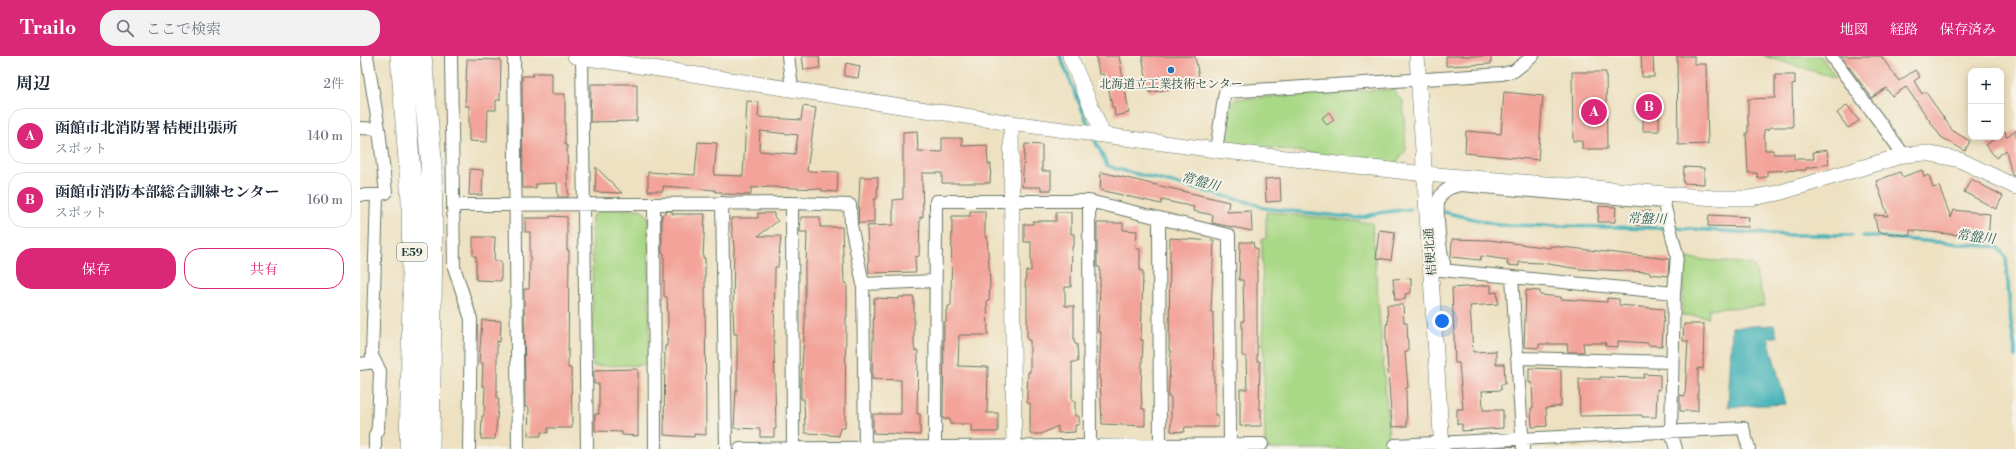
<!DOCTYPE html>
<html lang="ja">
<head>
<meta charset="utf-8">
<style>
  body { margin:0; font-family:"Libre Bodoni","Noto Serif JP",serif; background:#f2f2f3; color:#1f2937 }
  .controls { position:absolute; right:12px; top:12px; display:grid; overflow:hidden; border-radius:8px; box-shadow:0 2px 10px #0003 }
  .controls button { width:36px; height:36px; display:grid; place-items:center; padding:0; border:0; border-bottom:1px solid #e0e1e3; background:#fff; color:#1f2937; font:20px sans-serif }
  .you { position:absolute; left:1082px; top:265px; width:14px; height:14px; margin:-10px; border:3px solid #fff; border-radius:50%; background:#1a73e8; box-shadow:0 0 0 6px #1a73e833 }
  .badge { display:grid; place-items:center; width:26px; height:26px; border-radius:50%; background:#db2777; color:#fff; font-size:13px; font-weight:700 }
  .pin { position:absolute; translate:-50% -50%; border:2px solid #fff; box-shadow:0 1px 4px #0006 }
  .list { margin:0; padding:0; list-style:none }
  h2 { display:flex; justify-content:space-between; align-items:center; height:52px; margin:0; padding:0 16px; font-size:17px }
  h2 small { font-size:13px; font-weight:400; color:#747a83 }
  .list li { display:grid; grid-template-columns:26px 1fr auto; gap:12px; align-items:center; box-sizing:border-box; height:56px; margin:0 8px 8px; padding:0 8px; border:1px solid #e0e1e3; border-radius:16px }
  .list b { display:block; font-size:15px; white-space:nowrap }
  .list p { margin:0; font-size:13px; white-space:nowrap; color:#747a83 }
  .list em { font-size:13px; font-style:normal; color:#747a83 }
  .actions { display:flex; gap:8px; padding:12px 16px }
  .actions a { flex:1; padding:9px 0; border:1px solid #db2777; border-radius:16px; text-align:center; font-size:14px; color:#db2777 }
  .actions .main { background:#db2777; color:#fff }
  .icon { flex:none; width:22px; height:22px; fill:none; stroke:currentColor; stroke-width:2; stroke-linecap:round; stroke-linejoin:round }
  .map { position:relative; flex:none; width:1656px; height:393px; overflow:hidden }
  header { display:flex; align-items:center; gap:24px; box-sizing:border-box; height:56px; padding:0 20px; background:#db2777; color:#fff }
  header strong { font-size:19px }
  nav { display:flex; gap:22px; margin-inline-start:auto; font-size:14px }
  .search { width:280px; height:36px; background:#f2f2f3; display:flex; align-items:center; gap:10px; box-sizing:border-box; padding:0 14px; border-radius:16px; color:#747a83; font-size:15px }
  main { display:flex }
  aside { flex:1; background:#fff }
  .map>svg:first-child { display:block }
</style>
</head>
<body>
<header>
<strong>Trailo</strong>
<div class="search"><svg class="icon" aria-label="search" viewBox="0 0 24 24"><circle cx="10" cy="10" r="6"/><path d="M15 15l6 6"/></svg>ここで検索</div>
<nav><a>地図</a><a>経路</a><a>保存済み</a></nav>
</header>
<main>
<aside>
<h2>周辺<small>2件</small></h2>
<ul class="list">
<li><span class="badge">A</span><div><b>函館市北消防署 桔梗出張所</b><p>スポット</p></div><em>140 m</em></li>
<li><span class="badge">B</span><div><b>函館市消防本部総合訓練センター</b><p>スポット</p></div><em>160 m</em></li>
</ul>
<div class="actions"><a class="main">保存</a><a>共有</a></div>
</aside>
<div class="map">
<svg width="1656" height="393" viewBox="0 0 1656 393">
  <rect width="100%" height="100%" fill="#f7f3e8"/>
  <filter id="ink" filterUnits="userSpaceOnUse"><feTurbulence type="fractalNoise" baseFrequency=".025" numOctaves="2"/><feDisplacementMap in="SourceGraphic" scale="8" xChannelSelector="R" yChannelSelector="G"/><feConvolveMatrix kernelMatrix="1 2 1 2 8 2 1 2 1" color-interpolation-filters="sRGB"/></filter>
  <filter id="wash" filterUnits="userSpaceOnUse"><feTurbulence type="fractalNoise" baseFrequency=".012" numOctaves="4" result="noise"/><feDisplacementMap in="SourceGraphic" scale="16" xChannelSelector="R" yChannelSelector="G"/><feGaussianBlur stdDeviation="0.9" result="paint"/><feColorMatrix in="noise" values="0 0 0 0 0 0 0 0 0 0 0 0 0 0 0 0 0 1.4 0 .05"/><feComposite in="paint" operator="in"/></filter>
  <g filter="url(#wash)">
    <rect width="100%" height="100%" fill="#ede1c1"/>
    <!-- green -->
    <path fill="#a9d886" stroke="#648a5d" d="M1404 0H1461L1476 22Z
      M1036 33 1035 38 1043 45 1046 94 1035 108 872 87 865 78 869 50 876 43Z
      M280 153 288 160 290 309 233 310 232 161 240 154Z
      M906 156 1012 167 1030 393H905L902 183H906Z
      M1324 202 1391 208 1394 210 1405 250 1349 253 1348 261 1322 259Z"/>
    <!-- water -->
    <path fill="#41b1b7" stroke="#307776" d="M1414 269 1417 281 1408 282 1426 348 1368 351 1372 271Z"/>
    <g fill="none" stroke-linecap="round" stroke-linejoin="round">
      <!-- stream -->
      <path stroke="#41b1b7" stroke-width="3.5" d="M700 0 730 73
        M734 82 747 109 753 112 892 147 903 152 998 162 1018 157 1050 153
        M1084 156 1139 169 1307 172
        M1313 172 1427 179H1492
        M1503 180 1638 191 1646 202 1651 266 1656 301"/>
    </g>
    <g id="blocks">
      <!-- building -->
      <path fill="#f3a399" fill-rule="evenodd" d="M442 0H459L460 12 444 14Z
        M736 0H759L769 57 755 60 754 51H752L748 28H745L744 18H739Z
        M782 0H835L840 27 789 37Z
        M1086 0H1131V8L1086 10Z
        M1281 0H1293L1294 21H1282Z
        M1317 0H1334V8H1346L1348 88 1318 89Z
        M1481 0H1521L1539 25 1555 14 1560 21 1554 25 1562 38 1565 35 1593 75 1610 85 1605 95 1581 81 1546 31 1532 40 1526 32 1512 42Z
        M107 3 141 4 140 44H136V54H128L127 86 109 85V50H105Z
        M486 7 500 10 498 22 484 20Z
        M1212 16H1246L1247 93H1222V85H1213Z
        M173 17H192V38H205V89H207L208 141H198L197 127 176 128V132H163L162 20H173Z
        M1415 19H1435V28L1432 29 1433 71H1410V73L1404 74 1405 94H1413V98H1434V103H1454L1453 96 1467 94 1469 108 1446 112V114L1407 115V121L1398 122 1397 117H1388L1386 77H1388V43L1415 42Z
        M231 28H277V65L230 66Z
        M1144 36 1183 40 1178 104 1105 97 1106 75 1141 78Z
        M1295 42V59H1299V75H1283V43Z
        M387 45 399 46 398 61 441 64 443 50 456 52 447 115 478 116 477 136 462 135V133L410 131 391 132V139L362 138V136H355V134L303 130V135H288V116L335 119 338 86 357 87 354 119 383 120ZM400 75 438 79 435 98 399 95Z
        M1487 49 1499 65 1488 72 1477 57Z
        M969 56 974 64 967 69 962 62Z
        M1656 74V120H1654L1652 119 1646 94 1636 102 1626 89 1637 81H1641V78L1645 75 1646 81Z
        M557 75 558 95 582 96V82H602V90L627 89 628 108H631L630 127H582V117H562L563 161H560L559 200 555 201 556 216 509 217 507 170 533 169V144L543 143V76Z
        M665 88 682 89V115H691V134H681V131H662Z
        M236 111 262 137 235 136Z
        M1324 111 1344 112V128L1323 127Z
        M110 113 123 114 122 139H109Z
        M1562 114 1564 121 1569 119 1573 132 1579 130 1591 162 1594 154 1630 158 1628 182 1550 174V180L1518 176 1514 159 1528 160 1516 125 1540 116 1542 121Z
        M741 116 869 146 867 156 891 155 892 175 852 167 853 159 833 155 834 151 802 144 801 148 740 134Z
        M500 121H518L517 143H514V167H498Z
        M920 122 921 145 906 146 905 123Z
        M1611 123 1643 140 1636 153 1604 136Z
        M1239 150 1256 151 1255 166H1238Z
        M307 155H312V158H345L343 202H345V224L346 379 334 378V381L304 379 305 290H307L308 265 307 241 304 240V197H302V159Z
        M610 155H625V180H627L630 226 629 245H627L628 279H600L599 281 598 310 628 311 627 357H638V376H611V368H590V363H583L584 266H586V254H588V250H591L592 160H610Z
        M1276 155H1290V169H1276Z
        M696 156H711V178H714V190H712L711 231H705V250H714V285L715 288H717L718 306H712V345H715V360H719V369H715V376L698 377V370L681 378H670V347H667V337L668 316H670V284H667V231H665L666 215H671V186H664V168H673V165H696Z
        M398 157H414V161L418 165 398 180H421L418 211H415L414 290 416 373H414V381H400V373L374 372 376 334H377V278H374L373 254 374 191 371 162H398Z
        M1349 159 1389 161 1388 171 1348 170Z
        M190 160 207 161V194H209L208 312H211L212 372H188V377L181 376V380H168L169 351H165L164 244V233H169L170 205V176H165V162H190Z
        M441 161H460V171H482L484 227H487V261H486L485 372H480L479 380 469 379V378L445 377 444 343H441V324L445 267V209H446L447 176H440Z
        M737 167H763V174L777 175 776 193H780V215H783L781 284H783L781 330 782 353H785V370L742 368 740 322H739L741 276H738L740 230V211H737Z
        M1019 174 1035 176 1031 204 1016 202Z
        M113 181H135L134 205H141V225L116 224V200H113Z
        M810 182 854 185 851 256H853L854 327H855V359H858V371H825L824 376 811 375V341H808L811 295H809Z
        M1092 183 1129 184 1190 192V190L1211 192 1309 203 1308 220 1290 218V216L1219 213 1182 207 1159 206V210L1147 209 1148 204 1121 200 1120 204 1091 201Z
        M880 186H893L894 192H897V305H900L899 353H901V370H880V333H887L886 300H882V265H884L883 224H879Z
        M1051 222V237L1045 238 1046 243 1035 244 1033 223Z
        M1131 229V237L1137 236 1138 248 1110 250 1113 296 1136 295V308H1144L1145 328H1141V334L1122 335 1123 354H1143V372L1102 375V368H1097V353H1103L1099 307H1095L1092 232Z
        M1166 234 1180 235V239L1201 241V243L1247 246V242L1259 243V249L1304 253 1302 290 1288 289V287L1258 285V291L1245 290 1246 287H1223L1224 296H1208L1207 288H1179V292L1164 291Z
        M539 241H554V290L555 295H558L557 358H560V379L513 377V358H541V324L512 323 514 242 539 243Z
        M1027 249H1043L1044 267H1047L1048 289V296H1045L1048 332H1046L1047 370 1032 371 1026 286V268H1028Z
        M122 264 141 265 140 286 137 285V343H139L135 383H121L122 360H124L125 330H122L123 307H119Z
        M1324 268H1344L1343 313 1338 312V355H1320V339L1325 340 1328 285H1323Z
        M1169 312 1201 313V350L1186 352 1187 370 1172 371 1171 352H1173L1172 327H1169Z
        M278 313V380L262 379V376L235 375V358H239V328H234V314Z
        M1284 318 1300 319V334L1297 333 1296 361H1282V359L1220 360 1219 323H1240V321L1284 322Z"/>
    </g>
  </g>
  <g filter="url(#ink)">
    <use href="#blocks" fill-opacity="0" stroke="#677665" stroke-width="1"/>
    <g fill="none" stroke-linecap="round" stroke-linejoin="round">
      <defs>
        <path id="minor" d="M7 0 19 73 26 137 17 139 12 300 20 315 18 372 15 380V393
          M91 0 94 211 111 263 109 393
          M154 0 158 393
          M428 0 432 32
          M1471 0 1544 99
          M222 1 227 393
          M0 72 19 73
          M856 94 865 36 1142 18 1154 15 1173 0
          M0 139H17
          M1302 140 1317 199 1314 237
          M729 145 730 393
          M362 147 366 393
          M432 147 433 393
          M294 148 295 393
          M93 149 432 147 490 149 491 169 503 228 575 225
          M799 163 800 393
          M1084 207C1080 197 1075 149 1080 141 1084 133 1092 131 1101 129L1304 146
          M1071 213 1314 237 1311 376 1316 393
          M1152 221 1163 393
          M503 228 505 393
          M1157 302 1312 306
          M0 308 14 306
          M1035 389 1383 372 1389 393
          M380 393 902 388
          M575 393 576 145H729L869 179 870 393"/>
        <path id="tertiary" d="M215 0 651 67 856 94 1065 118 1354 142H1390L1418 137 1544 99 1566 97 1600 104 1656 131
          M710 0 743 79
          M1057 0 1082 393
          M651 67 654 393"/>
        <path id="motorway" d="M41 0 52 144 53 239 50 393
          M61 0 71 101 72 177 69 393"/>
      </defs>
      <!-- minor casing -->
      <use href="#minor" stroke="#677665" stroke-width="14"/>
      <!-- tertiary casing -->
      <use href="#tertiary" stroke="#677665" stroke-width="16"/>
      <!-- motorway casing -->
      <use href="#motorway" stroke="#677665" stroke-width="22"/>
      <!-- minor -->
      <use href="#minor" stroke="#fff" stroke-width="12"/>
      <!-- tertiary -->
      <use href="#tertiary" stroke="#fff" stroke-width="15"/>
      <!-- motorway -->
      <use href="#motorway" stroke="#fff" stroke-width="21"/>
    </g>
  </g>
  <!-- markers -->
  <circle fill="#1f6fb2" stroke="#f7f3e8" stroke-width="1.5" cx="811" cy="14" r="4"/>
  <g text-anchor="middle" stroke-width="4" stroke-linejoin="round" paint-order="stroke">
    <!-- shield labels -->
    <rect fill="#f7f3e8" stroke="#60746a" stroke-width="1" x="37" y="187" width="30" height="18" rx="3"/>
    <g font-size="11" font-weight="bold" fill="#1f3d34">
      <text x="52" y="200">E59</text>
    </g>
    <!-- poi labels -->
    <g font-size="12" fill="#1f3d34" stroke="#f7f3e8">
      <text x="811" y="32">北海道立工業技術センター</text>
    </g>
    <!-- street labels -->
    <g font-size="12" fill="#1f3d34" stroke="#f7f3e8">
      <text transform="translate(1070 196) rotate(-94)" y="4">桔梗北通</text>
    </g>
    <!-- water labels -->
    <g font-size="13" font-style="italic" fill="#285a55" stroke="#f7f3e8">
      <text transform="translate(841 125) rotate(15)" y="5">常盤川</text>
      <text transform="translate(1287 162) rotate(2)" y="5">常盤川</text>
      <text transform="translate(1616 180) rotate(7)" y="5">常盤川</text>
    </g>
  </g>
</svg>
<div class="controls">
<button>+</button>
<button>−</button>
</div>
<div class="you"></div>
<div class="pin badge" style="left:1234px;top:56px">A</div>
<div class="pin badge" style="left:1289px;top:51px">B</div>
</div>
</main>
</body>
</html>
